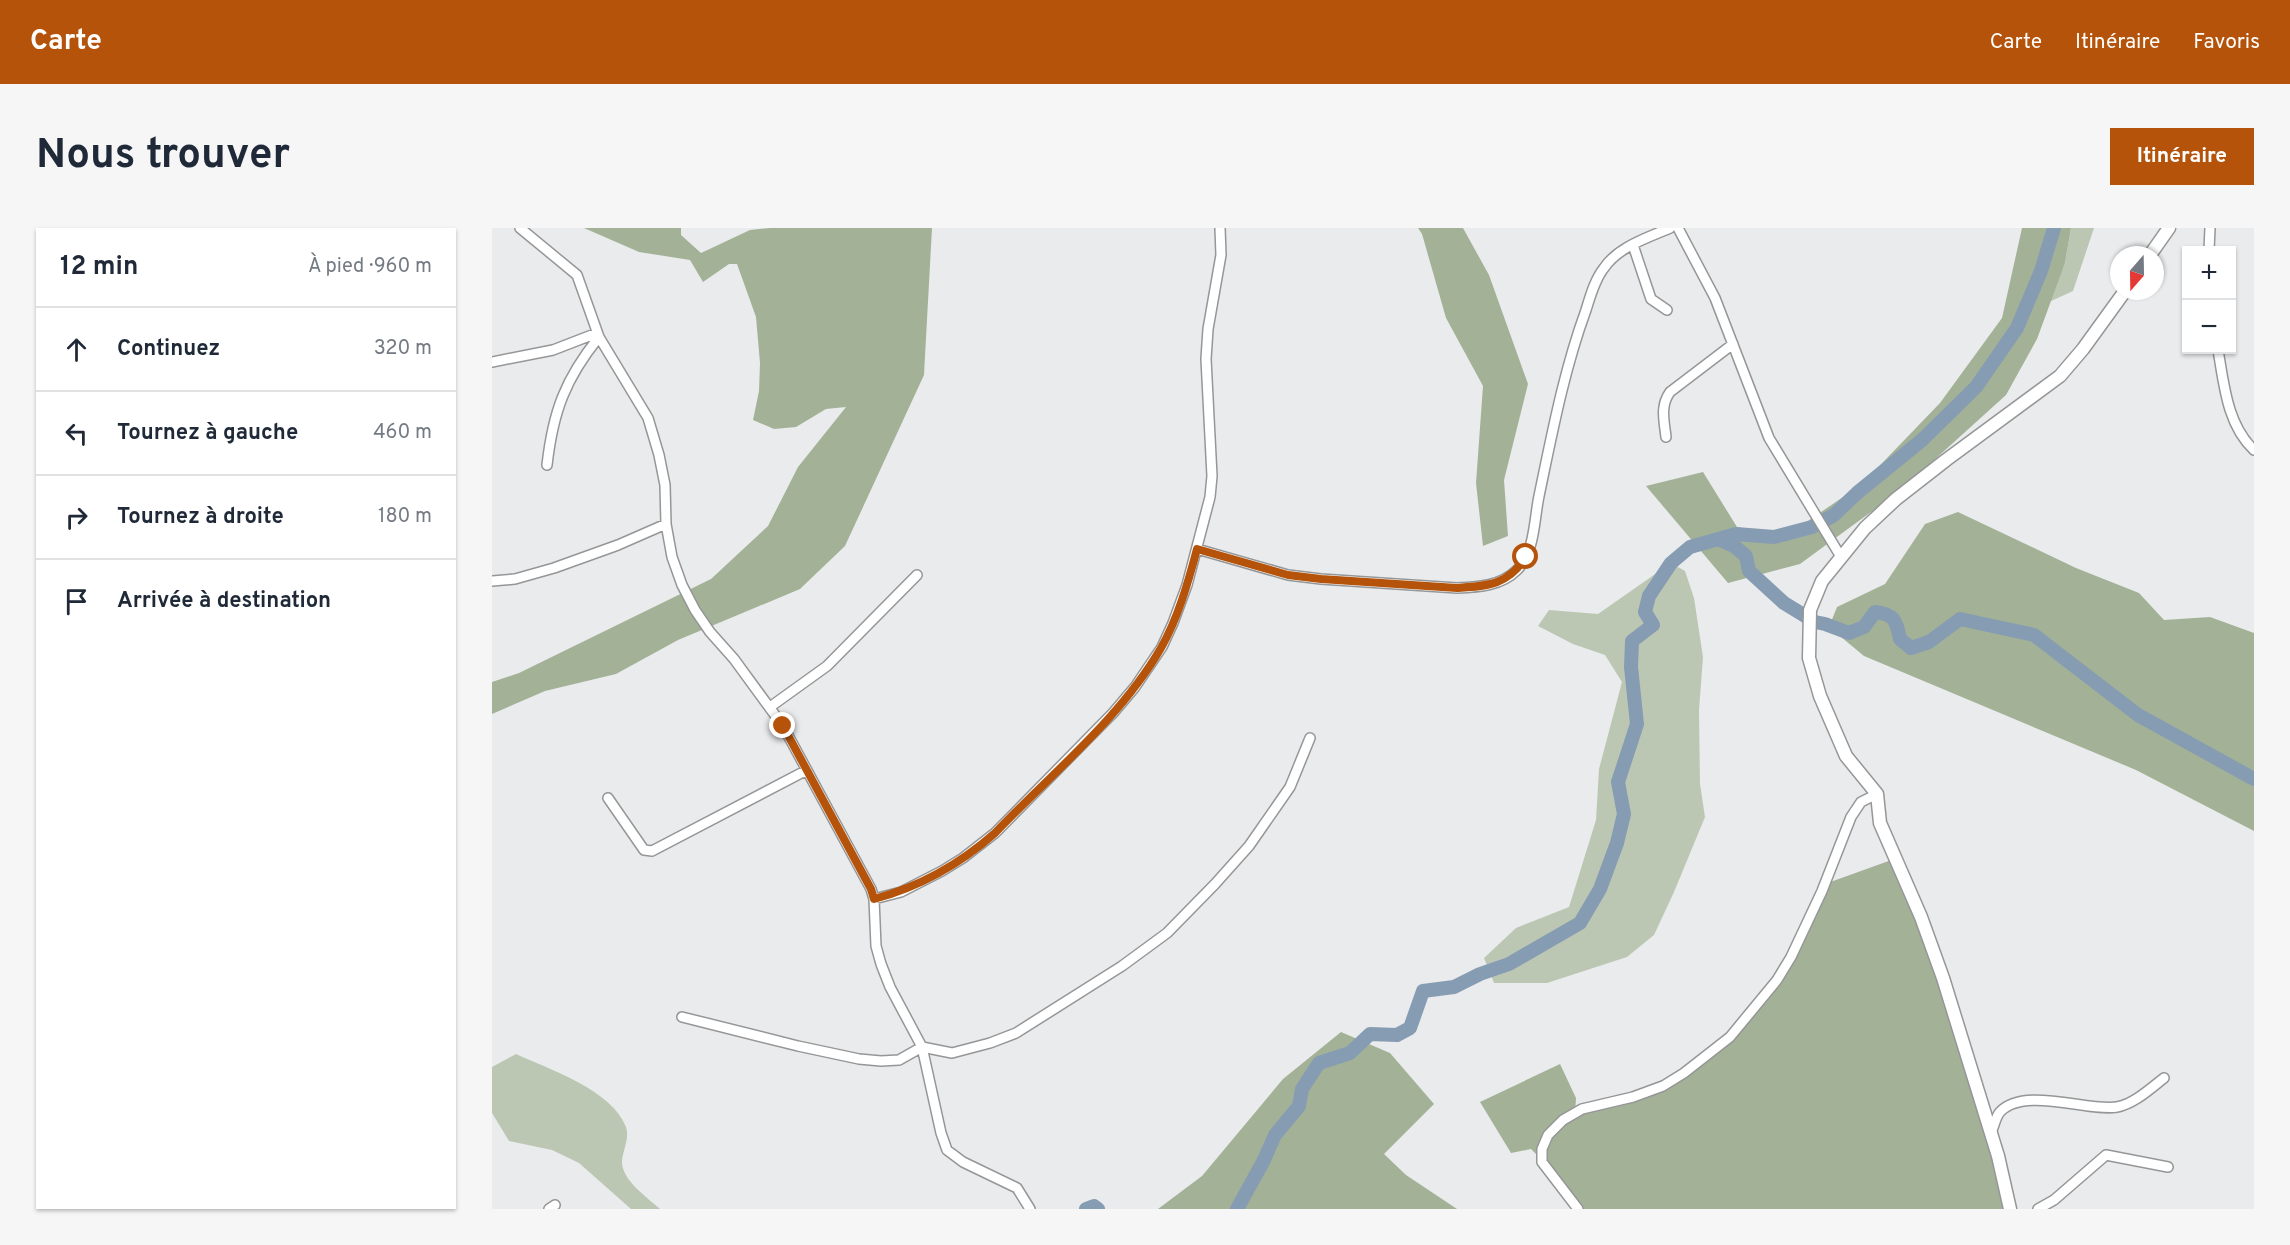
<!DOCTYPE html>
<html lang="fr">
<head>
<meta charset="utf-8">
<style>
  body { margin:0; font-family:Overpass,sans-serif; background:#f6f6f7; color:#1f2937 }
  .controls { position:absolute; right:18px; top:18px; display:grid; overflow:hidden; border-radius:0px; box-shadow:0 2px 4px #0004 }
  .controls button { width:54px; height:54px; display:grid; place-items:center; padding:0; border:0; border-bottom:2px solid #e0e1e3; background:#fff; color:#1f2937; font:30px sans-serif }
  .compass { position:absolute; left:1618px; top:18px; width:54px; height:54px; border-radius:50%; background:#fff; box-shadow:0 2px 4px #0004; rotate:200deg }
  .stop { position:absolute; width:18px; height:18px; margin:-14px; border:4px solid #b45309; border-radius:50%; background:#fff }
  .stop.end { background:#b45309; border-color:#fff; box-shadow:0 2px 6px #0008 }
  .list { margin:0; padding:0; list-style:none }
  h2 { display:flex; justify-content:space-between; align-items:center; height:78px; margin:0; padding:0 24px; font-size:26px }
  h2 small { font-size:20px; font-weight:400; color:#747a83 }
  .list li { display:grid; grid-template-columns:39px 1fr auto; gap:18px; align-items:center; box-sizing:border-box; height:84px; padding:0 24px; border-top:2px solid #e0e1e3 }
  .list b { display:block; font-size:22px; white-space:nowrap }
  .list em { font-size:20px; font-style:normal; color:#747a83 }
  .icon { flex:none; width:33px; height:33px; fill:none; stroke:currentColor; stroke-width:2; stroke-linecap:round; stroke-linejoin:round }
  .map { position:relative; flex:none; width:1762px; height:981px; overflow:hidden; border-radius:0px }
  header { display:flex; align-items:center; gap:36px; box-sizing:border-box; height:84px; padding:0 30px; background:#b45309; color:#fff }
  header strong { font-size:28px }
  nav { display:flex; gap:33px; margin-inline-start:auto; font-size:21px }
  .intro { display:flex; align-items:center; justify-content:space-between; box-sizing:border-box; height:144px; padding:0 36px }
  h1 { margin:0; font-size:42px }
  .button { padding:15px 27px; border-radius:0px; background:#b45309; color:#fff; font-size:21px; font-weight:700 }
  main { display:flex; gap:36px; padding:0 36px }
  aside { flex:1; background:#fff; border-radius:0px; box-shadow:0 2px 4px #0004 }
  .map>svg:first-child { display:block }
</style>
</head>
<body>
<header>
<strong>Carte</strong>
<nav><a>Carte</a><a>Itinéraire</a><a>Favoris</a></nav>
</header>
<div class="intro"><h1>Nous trouver</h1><a class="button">Itinéraire</a></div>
<main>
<aside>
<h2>12 min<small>À pied · 960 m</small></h2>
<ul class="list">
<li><svg class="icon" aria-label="ahead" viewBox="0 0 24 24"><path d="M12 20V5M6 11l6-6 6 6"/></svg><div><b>Continuez</b></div><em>320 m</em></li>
<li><svg class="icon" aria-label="left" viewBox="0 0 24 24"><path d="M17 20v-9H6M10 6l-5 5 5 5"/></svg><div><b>Tournez à gauche</b></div><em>460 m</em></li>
<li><svg class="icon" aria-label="right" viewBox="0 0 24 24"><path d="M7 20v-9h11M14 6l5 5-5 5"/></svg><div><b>Tournez à droite</b></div><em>180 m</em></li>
<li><svg class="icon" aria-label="arrive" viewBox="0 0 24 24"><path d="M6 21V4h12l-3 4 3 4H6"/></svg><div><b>Arrivée à destination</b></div></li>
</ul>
</aside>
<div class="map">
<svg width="1762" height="981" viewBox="0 0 1762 981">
  <rect width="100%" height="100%" fill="#eaebed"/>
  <!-- green -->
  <path fill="#bcc7b3" d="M1579 0H1602L1581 63 1557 74 1573 35Z
    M1179 335 1193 343 1202 370 1211 429 1207 482 1208 556 1213 589 1182 664 1162 707 1135 729 1055 755H1002L992 730 1024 700 1077 679 1104 592 1107 541 1130 454 1113 427 1081 416 1046 398 1057 382 1106 386Z
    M24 826C57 841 120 862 134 899 138 912 130 923 130 935 131 953 156 970 168 981H139L87 935 60 922 17 913 0 885V839Z"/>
  <!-- forest -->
  <path fill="#a3b297" d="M92 0H189V7L209 25 258 2 278 0H440L432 147 353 318 308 361 186 412 124 446 53 463 0 486V454L27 445 219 351 276 298 306 239 354 179 334 181 304 199 282 201 261 192 267 163 268 135 264 89 245 36H237L211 54 198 32 147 24Z
    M926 0H971L997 47 1036 156 1012 252 1016 308 991 318 984 255 991 158 954 90 930 6Z
    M1530 0H1579L1573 35 1545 111 1514 167 1409 262 1308 336 1236 355 1154 258 1211 244 1245 299 1294 308 1370 256 1448 175 1510 90Z
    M1466 284 1584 340 1647 365 1672 392 1718 389 1762 405V603L1644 542 1372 428 1337 399 1345 379 1393 356 1433 296Z
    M1405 630C1448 746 1495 860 1525 981H1080L1050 942 1047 929 1039 921 1019 925 988 874 1068 836 1084 870 1083 886 1159 866 1230 815 1293 736 1330 657Z
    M849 804 898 825 942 876 892 926 914 947 965 981H666L710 948 791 851Z"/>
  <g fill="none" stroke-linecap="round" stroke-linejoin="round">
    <!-- river -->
    <path stroke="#869cb3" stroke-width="14" d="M1226 311 1242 318 1254 328 1257 343 1292 375 1323 394 1333 396 1357 405 1372 399 1383 384C1403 386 1404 393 1408 411L1419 420 1437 414 1468 391 1542 407 1646 487 1762 551
      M594 981 602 978 606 981
      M745 981 771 934 783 907 807 878 810 861 827 835 858 825 878 806 905 807 918 800 931 763 962 759 988 746 1017 736 1088 695 1108 661 1125 615 1132 586 1126 554 1145 496 1139 439 1140 413 1161 397 1153 384 1157 368 1179 335 1198 319 1244 306 1282 309 1320 299 1342 287 1365 265 1430 212 1484 159 1525 100 1549 43 1562 0"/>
    <defs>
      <path id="minor" d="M28 0 85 47 107 109 156 190 167 227 173 257 174 296 180 329 190 357 203 382 218 404 242 431 291 498 379 661 382 671 384 718 389 736 398 759 430 819 449 905 455 922 471 934 525 960 538 981
        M1186 0 1223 70 1277 210 1349 329
        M1141 17 1159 71 1175 82
        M1717 22 1718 0
        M1726 122C1732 156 1735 197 1762 222
        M0 134 61 122 105 105
        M1174 209C1172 192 1168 178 1178 164L1241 116
        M55 237C61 184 73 151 107 109
        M705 321 796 347 829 351 965 360C987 359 1009 358 1025 342 1043 324 1042 292 1047 268 1060 206 1072 142 1094 82 1098 69 1103 51 1112 40 1126 19 1155 10 1178 0
        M0 353 23 351 62 340 126 317 174 296
        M278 479 335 438 425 347
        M116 570 152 622 160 623 315 542
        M382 671 409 664 450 643 471 630 503 605 621 485 643 459 670 419 681 395 695 357 718 269 720 248 714 131 716 101 729 27 728 0
        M190 789 306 818 367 831 389 833 407 832 430 819 460 825 498 815 524 805 630 738 675 705 723 656 757 618 798 559 818 510
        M1499 905C1502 898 1504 888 1508 884 1532 858 1597 884 1625 879 1642 876 1659 860 1672 850
        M57 981 63 977
        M1086 981 1050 934V921L1056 907 1071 892 1090 881 1141 869 1171 858 1192 845 1238 809 1285 752 1299 729 1330 663 1359 589 1369 574 1385 566
        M1546 981 1562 972 1614 927 1676 939"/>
      <path id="major" d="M1658 27 1677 0
        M1518 981 1506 928 1451 750 1429 689 1388 595 1385 566 1354 528 1328 468 1317 430 1318 382 1330 353 1373 300 1404 271 1454 232 1568 148 1591 121 1633 63"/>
    </defs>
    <!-- minor casing -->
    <use href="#minor" stroke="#959697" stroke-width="12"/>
    <!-- major casing -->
    <use href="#major" stroke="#959697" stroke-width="15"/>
    <!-- minor -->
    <use href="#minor" stroke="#fff" stroke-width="9"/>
    <!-- major -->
    <use href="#major" stroke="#fff" stroke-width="12"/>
  </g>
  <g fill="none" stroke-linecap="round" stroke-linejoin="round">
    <!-- route -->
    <path stroke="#b45309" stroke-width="8" d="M291 498 379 661 382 671C427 659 468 636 503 605 558 547 628 491 669 420 686 390 696 355 705 321L796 347 829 351 965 360C996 358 1016 357 1034 329"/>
  </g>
</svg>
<div class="controls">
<button>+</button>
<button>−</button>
</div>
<svg class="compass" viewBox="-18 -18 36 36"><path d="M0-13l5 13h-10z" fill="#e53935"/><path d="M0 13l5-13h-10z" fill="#747a83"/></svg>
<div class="stop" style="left:1034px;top:329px"></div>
<div class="stop end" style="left:291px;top:498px"></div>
</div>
</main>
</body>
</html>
